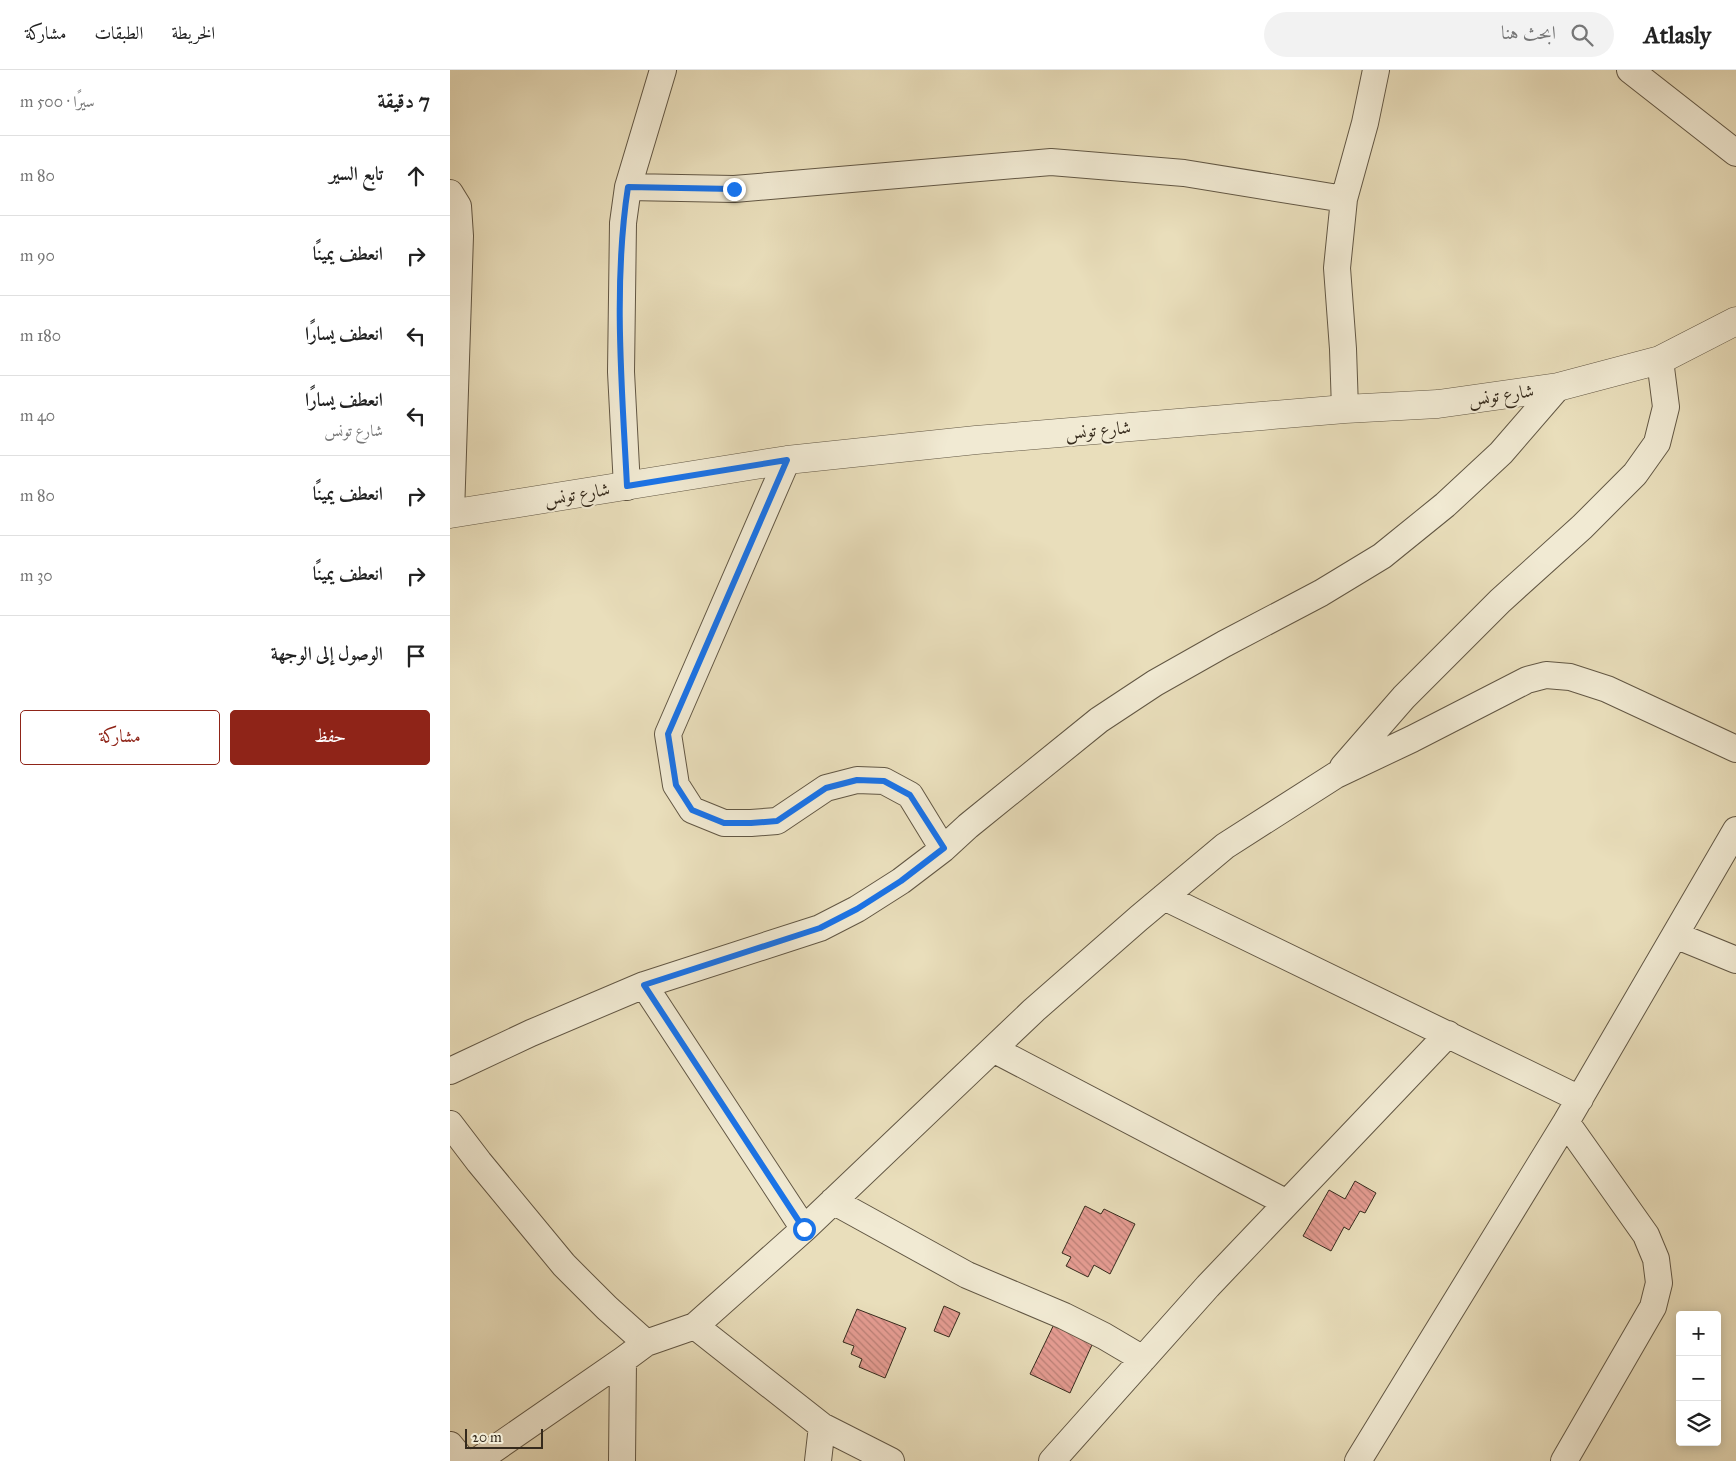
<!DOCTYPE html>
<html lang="ar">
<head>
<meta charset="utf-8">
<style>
  body { margin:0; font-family:"IM FELL Great Primer",Amiri,serif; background:#f2f2f2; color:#222; direction:rtl }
  .controls { position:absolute; right:15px; bottom:15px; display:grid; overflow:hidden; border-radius:5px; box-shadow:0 2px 12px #0003 }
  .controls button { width:45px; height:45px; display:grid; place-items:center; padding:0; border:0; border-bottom:1px solid #e0e0e0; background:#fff; color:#222; font:25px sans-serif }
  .scale { position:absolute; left:15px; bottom:12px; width:78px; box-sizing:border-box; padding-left:5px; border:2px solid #352a1c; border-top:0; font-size:14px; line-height:18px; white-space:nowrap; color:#352a1c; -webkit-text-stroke:4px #f1ead3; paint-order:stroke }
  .stop { position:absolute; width:15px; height:15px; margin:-11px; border:4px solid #1a73e8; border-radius:50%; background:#fff }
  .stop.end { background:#1a73e8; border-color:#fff; box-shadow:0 1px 5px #0008 }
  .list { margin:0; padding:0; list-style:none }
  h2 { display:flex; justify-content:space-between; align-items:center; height:65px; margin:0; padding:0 20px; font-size:21px }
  h2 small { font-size:16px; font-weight:400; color:#767676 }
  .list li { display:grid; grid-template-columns:32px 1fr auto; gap:15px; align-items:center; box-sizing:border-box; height:80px; padding:0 20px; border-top:1px solid #e0e0e0 }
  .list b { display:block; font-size:19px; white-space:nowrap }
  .list p { margin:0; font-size:16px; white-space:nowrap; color:#767676 }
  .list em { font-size:16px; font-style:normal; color:#767676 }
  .actions { display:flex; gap:10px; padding:15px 20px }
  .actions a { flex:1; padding:11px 0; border:1px solid #8f2418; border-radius:5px; text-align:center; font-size:18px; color:#8f2418 }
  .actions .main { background:#8f2418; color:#fff }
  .icon { flex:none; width:28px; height:28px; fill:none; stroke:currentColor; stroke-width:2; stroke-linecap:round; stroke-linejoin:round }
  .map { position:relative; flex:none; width:1286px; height:1391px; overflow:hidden; direction:ltr }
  header { display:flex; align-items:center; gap:30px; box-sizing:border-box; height:70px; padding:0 25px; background:#fff; border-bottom:1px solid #e0e0e0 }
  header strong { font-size:24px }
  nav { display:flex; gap:28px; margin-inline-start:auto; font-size:18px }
  .search { width:350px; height:45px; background:#f2f2f2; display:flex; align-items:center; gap:12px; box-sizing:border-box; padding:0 18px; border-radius:28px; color:#767676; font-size:19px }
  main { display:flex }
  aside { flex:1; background:#fff }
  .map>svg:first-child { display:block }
</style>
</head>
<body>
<header>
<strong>Atlasly</strong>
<div class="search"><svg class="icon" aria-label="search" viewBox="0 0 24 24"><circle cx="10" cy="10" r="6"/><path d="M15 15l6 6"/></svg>ابحث هنا</div>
<nav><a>الخريطة</a><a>الطبقات</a><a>مشاركة</a></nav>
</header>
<main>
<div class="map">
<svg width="1286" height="1391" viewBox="0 0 1286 1391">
  <defs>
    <pattern id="building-back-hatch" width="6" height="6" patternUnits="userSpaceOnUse" patternTransform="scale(1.25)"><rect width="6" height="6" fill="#e59c92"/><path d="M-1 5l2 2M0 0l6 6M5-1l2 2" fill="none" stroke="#ba7f76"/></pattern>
  </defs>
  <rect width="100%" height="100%" fill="#e9debb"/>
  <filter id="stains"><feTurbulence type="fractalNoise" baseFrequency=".004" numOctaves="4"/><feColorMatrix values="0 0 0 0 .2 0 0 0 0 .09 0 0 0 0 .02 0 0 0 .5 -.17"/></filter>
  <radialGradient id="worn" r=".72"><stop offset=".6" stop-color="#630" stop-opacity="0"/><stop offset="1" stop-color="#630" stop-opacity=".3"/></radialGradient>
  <!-- building -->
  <path fill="url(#building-back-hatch)" stroke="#352a1c" d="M905 1111 926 1123 915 1143 910 1141 899 1160 894 1157 881 1181 853 1166 879 1120 895 1129Z
    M635 1136 651 1144 654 1139 685 1154 660 1204 644 1195 638 1207 616 1196 621 1187 612 1183Z
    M494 1236 510 1243 499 1267 484 1261Z
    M407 1239 456 1258 435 1308 409 1297 412 1289 401 1284 404 1276 393 1272Z
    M608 1246 647 1264 620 1323 580 1304Z"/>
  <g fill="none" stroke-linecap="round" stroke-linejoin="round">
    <defs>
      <path id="minor" d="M1180 0 1286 83
        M178 117 284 119 601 92 734 103 894 129
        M0 123 8 136 10 166 1 444
        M895 339 893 279 887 198 894 129 915 53 926 0
        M337 390 218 664 226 715 242 740 274 753H301L327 751 376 718 407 710 434 711 460 725 493 779
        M177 417 171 302 173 153 178 117 213 0
        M893 697 954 627 1050 531 1132 457 1185 404 1207 373 1216 337 1210 290
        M714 827 1130 1029
        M1225 865 1286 890
        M194 915 354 1159
        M543 979 837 1133
        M0 1001 81 963 194 915 370 858 407 839 451 811 493 779 518 756 649 650 705 613 774 574 871 523 932 486 995 435 1051 383 1108 317
        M0 1054 29 1092 114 1195 157 1238 196 1273
        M383 1131 517 1205 614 1246 654 1266 693 1289
        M245 1256 372 1356 441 1391
        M0 1375 13 1391
        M27 1391 173 1290
        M172 1391 173 1290 196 1273 245 1256 354 1159 584 940 689 848 775 776 886 705 962 669 1077 610 1096 605 1120 607 1157 619 1286 679
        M368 1391 372 1356
        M602 1391 758 1216 998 964
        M908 1391 1116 1052 1286 760
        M1114 1391 1203 1237 1209 1213 1206 1189 1196 1165 1116 1052"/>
      <path id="tertiary" d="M0 444 337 390 526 370 895 339 988 334 1108 317 1210 290 1286 251"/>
    </defs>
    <!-- minor casing -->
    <use href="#minor" stroke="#625744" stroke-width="28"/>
    <!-- tertiary casing -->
    <use href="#tertiary" stroke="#625744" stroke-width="29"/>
    <!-- minor -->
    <use href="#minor" stroke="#f1ead3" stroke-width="26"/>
    <!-- tertiary -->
    <use href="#tertiary" stroke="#f1ead3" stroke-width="28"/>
  </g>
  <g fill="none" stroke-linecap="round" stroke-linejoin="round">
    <!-- route -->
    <path stroke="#1a73e8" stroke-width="6" d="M284 119 178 117C163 214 172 319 177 416L337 390 218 664 226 715 242 740 274 753H301L327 751 376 718 407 710 434 711 460 725 494 778 451 811 407 839 370 858 194 915 354 1159"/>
  </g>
  <g text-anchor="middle" stroke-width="4" stroke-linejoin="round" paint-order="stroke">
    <!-- street labels -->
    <g font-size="18" fill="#352a1c" stroke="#f1ead3">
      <text transform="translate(1051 325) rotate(-8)" y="6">شارع تونس</text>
      <text transform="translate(648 360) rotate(-5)" y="6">شارع تونس</text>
      <text transform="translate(127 424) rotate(-9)" y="6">شارع تونس</text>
    </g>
  </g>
  <rect width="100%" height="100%" filter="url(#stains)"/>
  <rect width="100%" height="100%" fill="url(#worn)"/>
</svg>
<div class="controls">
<button>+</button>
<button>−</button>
<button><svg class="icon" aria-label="layers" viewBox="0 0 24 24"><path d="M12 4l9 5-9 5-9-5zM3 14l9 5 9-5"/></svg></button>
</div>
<div class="scale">20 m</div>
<div class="stop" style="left:354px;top:1159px"></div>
<div class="stop end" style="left:284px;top:119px"></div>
</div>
<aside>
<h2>7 دقيقة<small>سيرًا · 500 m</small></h2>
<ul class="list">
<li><svg class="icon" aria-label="ahead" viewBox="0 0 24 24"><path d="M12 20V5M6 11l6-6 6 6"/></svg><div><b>تابع السير</b></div><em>80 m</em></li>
<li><svg class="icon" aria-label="right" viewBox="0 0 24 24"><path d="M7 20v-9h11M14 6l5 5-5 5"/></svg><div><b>انعطف يمينًا</b></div><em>90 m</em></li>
<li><svg class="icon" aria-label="left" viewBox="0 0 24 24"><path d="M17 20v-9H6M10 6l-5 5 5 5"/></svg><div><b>انعطف يسارًا</b></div><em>180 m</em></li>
<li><svg class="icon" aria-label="left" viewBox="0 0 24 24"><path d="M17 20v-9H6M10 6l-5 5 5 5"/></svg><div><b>انعطف يسارًا</b><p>شارع تونس</p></div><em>40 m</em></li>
<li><svg class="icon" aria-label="right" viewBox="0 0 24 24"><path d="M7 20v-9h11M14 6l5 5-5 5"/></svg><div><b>انعطف يمينًا</b></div><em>80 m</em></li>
<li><svg class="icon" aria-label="right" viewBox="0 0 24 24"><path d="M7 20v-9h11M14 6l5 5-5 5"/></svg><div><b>انعطف يمينًا</b></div><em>30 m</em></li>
<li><svg class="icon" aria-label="arrive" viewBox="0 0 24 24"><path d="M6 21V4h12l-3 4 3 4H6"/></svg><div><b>الوصول إلى الوجهة</b></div></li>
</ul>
<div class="actions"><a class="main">حفظ</a><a>مشاركة</a></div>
</aside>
</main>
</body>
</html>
